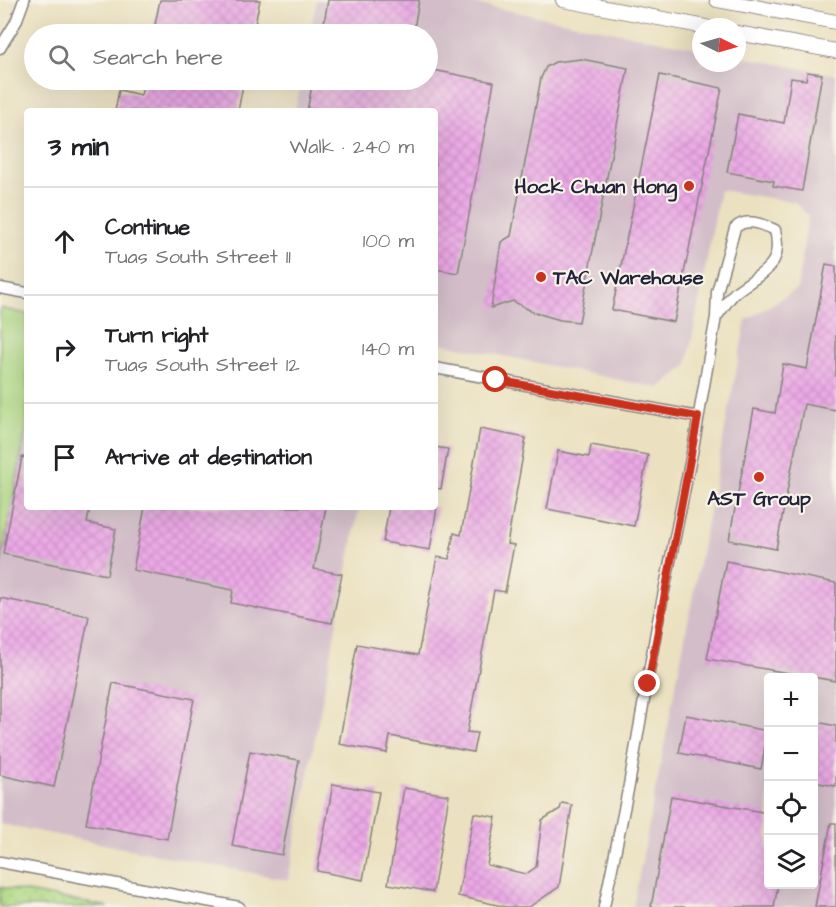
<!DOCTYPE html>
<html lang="en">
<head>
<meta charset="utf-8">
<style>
  body { margin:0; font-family:"Architects Daughter",sans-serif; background:#f2f2f2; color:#202124 }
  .controls { position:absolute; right:18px; bottom:18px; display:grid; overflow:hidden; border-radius:6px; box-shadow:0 6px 24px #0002 }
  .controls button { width:54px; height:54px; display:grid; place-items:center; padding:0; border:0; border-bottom:2px solid #e0e0e0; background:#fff; color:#202124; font:30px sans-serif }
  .compass { position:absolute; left:692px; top:18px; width:54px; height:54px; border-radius:50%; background:#fff; box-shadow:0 6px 24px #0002; rotate:95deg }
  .stop { position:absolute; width:18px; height:18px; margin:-14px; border:4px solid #c8321e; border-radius:50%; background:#fff }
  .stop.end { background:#c8321e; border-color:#fff; box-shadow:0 2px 6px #0008 }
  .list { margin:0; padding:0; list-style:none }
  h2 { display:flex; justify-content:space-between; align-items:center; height:78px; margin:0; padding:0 24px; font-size:26px }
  h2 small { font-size:20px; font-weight:400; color:#757577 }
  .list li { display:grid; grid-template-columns:39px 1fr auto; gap:18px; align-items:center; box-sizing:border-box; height:108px; padding:0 24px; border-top:2px solid #e0e0e0 }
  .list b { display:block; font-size:22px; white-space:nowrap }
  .list p { margin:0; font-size:20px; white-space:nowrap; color:#757577 }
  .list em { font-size:20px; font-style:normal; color:#757577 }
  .icon { flex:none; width:33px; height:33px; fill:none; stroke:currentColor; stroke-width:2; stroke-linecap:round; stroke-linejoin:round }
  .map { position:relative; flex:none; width:836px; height:907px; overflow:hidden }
  .search { position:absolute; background:#fff; box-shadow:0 6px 24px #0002; left:24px; top:24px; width:414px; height:66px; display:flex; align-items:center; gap:15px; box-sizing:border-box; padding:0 21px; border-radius:33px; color:#757577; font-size:22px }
  .panel { position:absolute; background:#fff; box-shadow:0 6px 24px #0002; left:24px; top:108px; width:414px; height:402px; border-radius:6px }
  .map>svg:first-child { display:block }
</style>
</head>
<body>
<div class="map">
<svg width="836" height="907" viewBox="0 0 836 907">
  <defs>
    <pattern id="park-dots" width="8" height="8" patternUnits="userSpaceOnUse" patternTransform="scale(1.5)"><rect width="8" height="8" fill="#aed883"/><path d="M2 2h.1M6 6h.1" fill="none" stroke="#95b972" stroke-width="1.8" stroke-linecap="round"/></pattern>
    <pattern id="building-cross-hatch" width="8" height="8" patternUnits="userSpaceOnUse" patternTransform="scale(1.5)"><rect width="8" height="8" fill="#eba9e5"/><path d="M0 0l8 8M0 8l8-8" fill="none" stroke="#c991c5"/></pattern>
  </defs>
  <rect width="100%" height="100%" fill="#f7f3e8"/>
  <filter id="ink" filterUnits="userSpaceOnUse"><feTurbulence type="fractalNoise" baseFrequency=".0167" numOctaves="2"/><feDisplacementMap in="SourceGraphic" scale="12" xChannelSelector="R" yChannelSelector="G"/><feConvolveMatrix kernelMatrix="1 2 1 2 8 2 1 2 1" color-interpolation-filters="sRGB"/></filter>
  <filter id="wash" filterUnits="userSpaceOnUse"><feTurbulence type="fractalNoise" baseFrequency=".008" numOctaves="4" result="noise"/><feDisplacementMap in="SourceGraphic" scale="24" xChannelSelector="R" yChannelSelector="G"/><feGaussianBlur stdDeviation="1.35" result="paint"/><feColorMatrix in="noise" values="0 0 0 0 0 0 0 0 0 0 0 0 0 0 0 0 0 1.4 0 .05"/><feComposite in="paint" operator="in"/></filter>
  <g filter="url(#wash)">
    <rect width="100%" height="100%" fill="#ebe1c0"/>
    <!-- industrial -->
    <path fill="#d2bdc8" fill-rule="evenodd" d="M317 0H456L701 49V63H737V56L836 75V907H633L746 320 797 289 808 216 795 202 720 190 687 365 659 388 435 342V111H295L301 80H428V34H310ZM768 678H814V884H768Z
      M27 420V507H359L288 880 0 824V559Z"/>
    <!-- green -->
    <path fill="#aed883" stroke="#687d5f" stroke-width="1.5" d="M0 308 27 314V425L0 567Z"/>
    <!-- park -->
    <path fill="url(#park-dots)" stroke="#687d5f" stroke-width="1.5" d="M0 887 109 907H0Z"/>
    <g id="blocks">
      <!-- building -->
      <path fill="url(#building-cross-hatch)" d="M160 0H260L253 34H153Z
        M328 0H419L413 34H322Z
        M581 59 628 68 579 322 560 320 533 312 513 301 491 308 501 242 511 236 541 78 546 67 555 62Z
        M428 69 494 82 458 273 435 269V111H307L313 80H428Z
        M807 72 822 74 802 191 773 186 774 181 727 172 738 114 784 123 791 78 806 80Z
        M660 75 722 88 674 322 612 310Z
        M144 80H244L238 111H115L119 90 141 95Z
        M826 264 836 266V410L804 404 776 549 729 540 754 409 775 413 783 364 807 369Z
        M480 429 526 438 507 544 514 545 505 592 494 590 467 732 477 733 473 752 390 736 387 753 339 744 357 644 418 655 437 557 449 559 454 533 461 535Z
        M591 445 648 455 634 526 547 509 558 451 589 457Z
        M435 447 448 449 441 489 435 488Z
        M22 457 27 458V507H90L87 523 116 529 107 575 3 554Z
        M145 507H326L314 569 342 574 332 623 231 603 233 590 133 570Z
        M389 507H437L430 550 383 542Z
        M726 561 836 583V681L707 659Z
        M0 598 89 616 54 787 0 775Z
        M113 683 194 699 167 839 86 824Z
        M686 715 768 731 761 769 679 753Z
        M813 721 836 726V786L813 782Z
        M250 751 299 760 282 855 232 846Z
        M333 784 379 792 363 880 317 871Z
        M404 788 449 795 433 892 388 884Z
        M671 796 768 813V885H778L774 907H651Z
        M562 803 572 805 559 887 529 907H506L458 896 474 813 496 817 487 865 526 874 536 867 542 820 560 809Z
        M831 823H836V907H815Z"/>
    </g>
  </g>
  <g filter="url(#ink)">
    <use href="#blocks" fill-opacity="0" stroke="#86827e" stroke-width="1.5"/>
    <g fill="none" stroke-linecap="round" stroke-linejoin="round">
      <defs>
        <path id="minor" d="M0 48 16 22 24 0
          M0 288 27 293
          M435 368 698 417
          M0 862 239 907
          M604 907 629 785 657 626 694 443 716 317 717 292 735 228C746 217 762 224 775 230 784 267 762 272 737 291 729 297 723 309 716 317"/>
        <path id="tertiary" d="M563 0 706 27
          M717 0 836 22
          M737 33 836 51"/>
      </defs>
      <!-- minor casing -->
      <use href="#minor" stroke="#86827e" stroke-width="13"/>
      <!-- tertiary casing -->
      <use href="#tertiary" stroke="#86827e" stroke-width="16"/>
      <!-- minor -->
      <use href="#minor" stroke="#fff" stroke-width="10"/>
      <!-- tertiary -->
      <use href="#tertiary" stroke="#fff" stroke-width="14"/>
    </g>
  </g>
  <g fill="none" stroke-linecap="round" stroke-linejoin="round" filter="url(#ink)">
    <!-- route -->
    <path stroke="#c8321e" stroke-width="8" d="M496 380 698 417 648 684"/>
  </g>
  <!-- markers -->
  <g fill="#c8321e" stroke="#f7f3e8" stroke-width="2">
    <circle cx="689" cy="186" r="6"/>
    <circle cx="541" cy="277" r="6"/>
    <circle cx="759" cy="477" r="6"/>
  </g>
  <g text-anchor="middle" stroke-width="4.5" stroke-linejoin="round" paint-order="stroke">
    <!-- poi labels -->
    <g font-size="20" font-weight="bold" fill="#22223b" stroke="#f7f3e8" text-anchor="end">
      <text x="677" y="193">Hock Chuan Hong</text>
      <text x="553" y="284" text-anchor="start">TAC Warehouse</text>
      <text x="759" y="505" text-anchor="middle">AST Group</text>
    </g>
  </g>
</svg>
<div class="controls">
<button>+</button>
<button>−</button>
<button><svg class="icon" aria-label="locate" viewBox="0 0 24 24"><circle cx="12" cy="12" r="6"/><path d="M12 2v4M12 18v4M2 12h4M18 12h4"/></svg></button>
<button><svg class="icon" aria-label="layers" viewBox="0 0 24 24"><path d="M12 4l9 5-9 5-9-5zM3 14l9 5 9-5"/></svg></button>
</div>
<svg class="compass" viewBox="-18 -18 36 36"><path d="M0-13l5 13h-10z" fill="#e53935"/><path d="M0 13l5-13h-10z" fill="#757577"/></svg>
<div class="stop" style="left:496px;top:380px"></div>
<div class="stop end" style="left:648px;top:684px"></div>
<div class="search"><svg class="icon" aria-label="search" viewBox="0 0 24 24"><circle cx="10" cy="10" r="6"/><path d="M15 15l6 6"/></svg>Search here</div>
<section class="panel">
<h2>3 min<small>Walk · 240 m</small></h2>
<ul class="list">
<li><svg class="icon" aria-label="ahead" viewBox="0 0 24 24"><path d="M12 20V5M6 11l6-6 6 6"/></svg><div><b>Continue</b><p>Tuas South Street 11</p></div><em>100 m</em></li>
<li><svg class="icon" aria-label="right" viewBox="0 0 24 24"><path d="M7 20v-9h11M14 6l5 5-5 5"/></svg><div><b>Turn right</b><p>Tuas South Street 12</p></div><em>140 m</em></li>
<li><svg class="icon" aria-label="arrive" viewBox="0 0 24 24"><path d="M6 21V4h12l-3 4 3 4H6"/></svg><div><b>Arrive at destination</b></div></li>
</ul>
</section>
</div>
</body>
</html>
